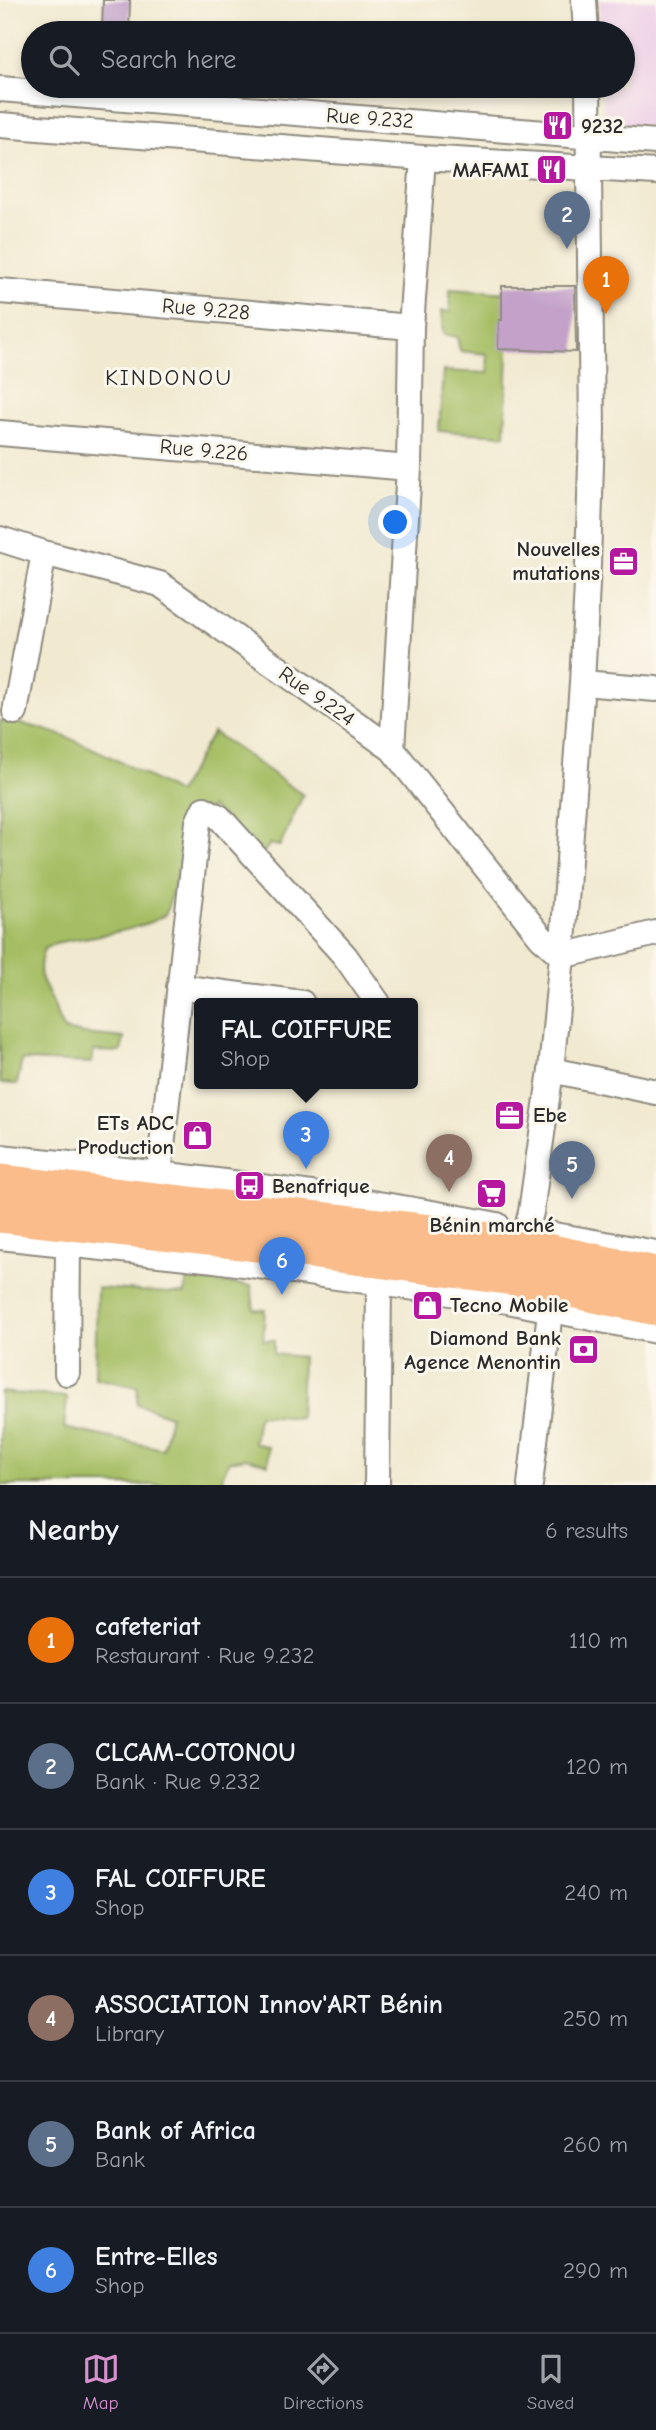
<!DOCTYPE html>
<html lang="en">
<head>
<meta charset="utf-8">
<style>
  body { margin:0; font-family:"Comic Neue",sans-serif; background:#20242c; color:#f1f3f6 }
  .you { position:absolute; left:396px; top:523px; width:24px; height:24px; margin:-18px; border:5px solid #fff; border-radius:50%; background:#1a73e8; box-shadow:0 0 0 10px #1a73e833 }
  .badge { display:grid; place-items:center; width:46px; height:46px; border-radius:50%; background:#d690ce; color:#fff; font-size:23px; font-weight:700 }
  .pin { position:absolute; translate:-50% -58px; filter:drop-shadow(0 2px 4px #0008) }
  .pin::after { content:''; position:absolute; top:37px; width:24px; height:21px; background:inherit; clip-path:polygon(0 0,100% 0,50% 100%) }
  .popup { position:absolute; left:194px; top:998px; width:224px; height:91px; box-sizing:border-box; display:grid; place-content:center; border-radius:7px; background:#171b24; filter:drop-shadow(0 2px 5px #0005); font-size:23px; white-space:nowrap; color:#9ea1a6 }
  .popup b { font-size:26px; color:#f1f3f6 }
  .popup::after { content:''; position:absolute; left:50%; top:100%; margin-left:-14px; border:14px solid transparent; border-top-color:#171b24 }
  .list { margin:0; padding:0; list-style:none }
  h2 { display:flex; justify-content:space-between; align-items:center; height:91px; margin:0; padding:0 28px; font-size:30px }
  h2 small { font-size:23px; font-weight:400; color:#9ea1a6 }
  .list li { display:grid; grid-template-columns:46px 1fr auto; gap:21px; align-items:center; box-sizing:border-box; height:126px; padding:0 28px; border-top:2px solid #363941 }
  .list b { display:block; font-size:26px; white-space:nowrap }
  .list p { margin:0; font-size:23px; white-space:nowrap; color:#9ea1a6 }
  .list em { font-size:23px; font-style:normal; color:#9ea1a6 }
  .icon { flex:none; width:38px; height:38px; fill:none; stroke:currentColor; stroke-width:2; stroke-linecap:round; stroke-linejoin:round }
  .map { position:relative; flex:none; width:656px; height:1485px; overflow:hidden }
  .search { position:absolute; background:#171b24; box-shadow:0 4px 10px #0003; left:21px; right:21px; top:21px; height:77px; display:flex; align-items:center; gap:18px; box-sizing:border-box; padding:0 24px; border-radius:38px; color:#9ea1a6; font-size:26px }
  .sheet { height:847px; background:#171b24 }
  nav { display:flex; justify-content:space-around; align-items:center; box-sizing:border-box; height:98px; border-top:2px solid #363941; background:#171b24; font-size:19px; color:#9ea1a6 }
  nav a { display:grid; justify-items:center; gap:4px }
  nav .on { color:#d690ce }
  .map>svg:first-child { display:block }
</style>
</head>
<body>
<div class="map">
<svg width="656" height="1485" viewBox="0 0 656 1485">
  <rect width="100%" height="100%" fill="#fbf7ec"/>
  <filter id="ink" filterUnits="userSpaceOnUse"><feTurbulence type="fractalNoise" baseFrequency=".0143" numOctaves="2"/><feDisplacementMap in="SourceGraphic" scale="14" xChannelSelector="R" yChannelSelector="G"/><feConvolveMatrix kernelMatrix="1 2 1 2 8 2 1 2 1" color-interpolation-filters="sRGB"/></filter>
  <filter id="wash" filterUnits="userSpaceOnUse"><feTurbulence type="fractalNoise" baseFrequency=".00686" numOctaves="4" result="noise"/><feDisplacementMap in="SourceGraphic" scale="28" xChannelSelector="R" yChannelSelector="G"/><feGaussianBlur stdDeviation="1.57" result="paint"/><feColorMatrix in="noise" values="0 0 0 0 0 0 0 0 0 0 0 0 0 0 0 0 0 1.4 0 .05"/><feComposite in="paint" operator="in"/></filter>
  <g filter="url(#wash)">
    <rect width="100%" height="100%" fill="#f1e9d0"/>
    <!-- built -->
    <path fill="#eed0e7" d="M599 0H656V129L604 127 602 86H623V33H600Z"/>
    <!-- green -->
    <path fill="#a5be64" stroke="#687448" stroke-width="2" d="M450 289 510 293 505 435 439 431 443 371 488 373 487 354 460 351 457 337 443 334 441 311 450 312Z
      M0 721C57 724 129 766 178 793L213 732 303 795 280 846 270 844 263 853 211 807 188 835 166 914C143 931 84 937 55 943L44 949C35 975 43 981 53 1003 57 1013 58 1021 64 1030L84 1034 124 1038 121 1052 93 1051 92 1063 22 1060 17 1084 0 1083Z
      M187 1279 251 1286 254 1309 265 1310 263 1340H274V1354L302 1357 300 1418 258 1415 254 1443 268 1447V1464L246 1458 229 1461 222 1477 224 1485H0V1392L67 1397 64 1428 163 1449 170 1416 137 1404 138 1387 95 1378 97 1288 185 1294Z"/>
    <g id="blocks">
      <!-- building -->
      <path fill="#c3a1c9" d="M103 0H130L129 33H102Z
        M502 286H575L576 352 498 349 499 320H502Z"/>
    </g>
  </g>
  <g filter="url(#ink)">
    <use href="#blocks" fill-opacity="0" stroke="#8e8a7e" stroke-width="2"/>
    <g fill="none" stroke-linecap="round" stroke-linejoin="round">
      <defs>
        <path id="minor" d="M584 0 586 33
          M0 89 656 142
          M0 125 423 158 656 172
          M0 291 411 327
          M0 433 409 468
          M0 539 44 553 160 584 392 749 541 937 562 956 656 933
          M582 683 656 689
          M15 712 44 553
          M392 749 409 468 411 327 423 158
          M179 987 302 1003
          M551 1070 656 1092
          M0 1157C166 1173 333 1193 497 1225
          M159 1173 198 822 204 809 219 817 345 956 378 1003
          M543 1233 656 1253
          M0 1237 215 1260 508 1301 656 1331
          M508 1301 531 1212 551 1070 562 956 582 683 588 565 592 430 588 86
          M67 1373 68 1244
          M377 1485 379 1284
          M530 1485 550 1311"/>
        <path id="highway" d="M0 1183 465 1237 524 1247 656 1275
          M0 1214 218 1238 514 1277 656 1307"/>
      </defs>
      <!-- minor casing -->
      <use href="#minor" stroke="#8e8a7e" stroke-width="28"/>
      <!-- highway casing -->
      <use href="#highway" stroke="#8e8a7e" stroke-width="40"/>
      <!-- minor -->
      <use href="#minor" stroke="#fff" stroke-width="24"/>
      <!-- highway -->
      <use href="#highway" stroke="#f9bc8a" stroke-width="37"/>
    </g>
  </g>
  <!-- icons -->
  <defs>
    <symbol id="restaurant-square" viewBox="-11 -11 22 22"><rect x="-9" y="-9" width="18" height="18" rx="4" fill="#b5179e" stroke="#fbf7ec"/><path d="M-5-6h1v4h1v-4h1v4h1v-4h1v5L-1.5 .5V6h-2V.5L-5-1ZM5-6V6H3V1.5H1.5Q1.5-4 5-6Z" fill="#fff"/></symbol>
    <symbol id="office-square" viewBox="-11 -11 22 22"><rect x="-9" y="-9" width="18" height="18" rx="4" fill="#b5179e" stroke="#fbf7ec"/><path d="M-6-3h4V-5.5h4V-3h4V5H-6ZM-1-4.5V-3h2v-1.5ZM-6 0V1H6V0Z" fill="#fff"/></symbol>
    <symbol id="shop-square" viewBox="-11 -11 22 22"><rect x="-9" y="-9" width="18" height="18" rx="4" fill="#b5179e" stroke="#fbf7ec"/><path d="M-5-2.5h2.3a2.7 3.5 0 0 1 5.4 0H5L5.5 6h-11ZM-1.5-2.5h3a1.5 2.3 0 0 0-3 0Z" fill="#fff"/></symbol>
    <symbol id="bus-square" viewBox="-11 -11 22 22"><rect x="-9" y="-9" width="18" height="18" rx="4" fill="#b5179e" stroke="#fbf7ec"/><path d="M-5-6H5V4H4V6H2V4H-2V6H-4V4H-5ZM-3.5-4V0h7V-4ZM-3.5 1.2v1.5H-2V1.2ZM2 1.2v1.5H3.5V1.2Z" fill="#fff"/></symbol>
    <symbol id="supermarket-square" viewBox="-11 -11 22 22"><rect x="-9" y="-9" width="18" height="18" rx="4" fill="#b5179e" stroke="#fbf7ec"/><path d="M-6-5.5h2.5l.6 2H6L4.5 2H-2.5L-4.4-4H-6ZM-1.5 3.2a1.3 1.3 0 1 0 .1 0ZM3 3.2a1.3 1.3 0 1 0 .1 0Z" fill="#fff"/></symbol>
    <symbol id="bank-square" viewBox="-11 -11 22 22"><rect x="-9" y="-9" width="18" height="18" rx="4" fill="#b5179e" stroke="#fbf7ec"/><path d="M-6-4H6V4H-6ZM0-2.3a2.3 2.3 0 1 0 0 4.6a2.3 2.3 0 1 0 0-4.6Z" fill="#fff"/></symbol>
  </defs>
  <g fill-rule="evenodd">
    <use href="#restaurant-square" x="540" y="108" width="35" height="35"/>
    <use href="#restaurant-square" x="534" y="152" width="35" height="35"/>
    <use href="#office-square" x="606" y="544" width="35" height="35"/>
    <use href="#office-square" x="492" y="1098" width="35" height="35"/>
    <use href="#shop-square" x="180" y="1118" width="35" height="35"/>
    <use href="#bus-square" x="232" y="1168" width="35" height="35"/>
    <use href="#supermarket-square" x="474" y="1176" width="35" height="35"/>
    <use href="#shop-square" x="410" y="1288" width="35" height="35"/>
    <use href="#bank-square" x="566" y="1332" width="35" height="35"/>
  </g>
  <g text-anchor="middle" stroke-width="6" stroke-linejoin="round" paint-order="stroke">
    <!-- street labels -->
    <g font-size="21" fill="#2b2b2b" stroke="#fbf7ec">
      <text transform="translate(370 118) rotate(4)" y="7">Rue 9.232</text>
      <text transform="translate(206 309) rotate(5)" y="7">Rue 9.228</text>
      <text transform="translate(204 450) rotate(5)" y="7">Rue 9.226</text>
      <text transform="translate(317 696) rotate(35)" y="7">Rue 9.224</text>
    </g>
    <!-- poi labels -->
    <g font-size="21" font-weight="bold" fill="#2b2b2b" stroke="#fbf7ec" text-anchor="start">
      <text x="581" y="133">9232</text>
      <text x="529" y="177" text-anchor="end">MAFAMI</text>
      <text x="600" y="556" text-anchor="end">Nouvelles<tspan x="600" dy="24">mutations</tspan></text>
      <text x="533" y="1122">Ebe</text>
      <text x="174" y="1130" text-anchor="end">ETs ADC<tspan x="174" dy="24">Production</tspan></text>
      <text x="272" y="1193">Benafrique</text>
      <text x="492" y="1232" text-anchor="middle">Bénin marché</text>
      <text x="450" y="1312">Tecno Mobile</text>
      <text x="561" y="1345" text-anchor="end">Diamond Bank<tspan x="561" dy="24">Agence Menontin</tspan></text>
    </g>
    <!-- neighbourhood labels -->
    <g font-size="23" letter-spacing="2" fill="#2b2b2b" stroke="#fbf7ec">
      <text x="169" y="385">KINDONOU</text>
    </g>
  </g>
</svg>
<div class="you"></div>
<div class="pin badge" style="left:606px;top:314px;background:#e8710a">1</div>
<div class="pin badge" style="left:567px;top:249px;background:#5c6f8a">2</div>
<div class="pin badge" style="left:306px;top:1169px;background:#3f7fe0">3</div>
<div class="popup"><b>FAL COIFFURE</b>Shop</div>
<div class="pin badge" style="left:449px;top:1192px;background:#8d6e63">4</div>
<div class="pin badge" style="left:572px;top:1199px;background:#5c6f8a">5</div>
<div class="pin badge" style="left:282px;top:1295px;background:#3f7fe0">6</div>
<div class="search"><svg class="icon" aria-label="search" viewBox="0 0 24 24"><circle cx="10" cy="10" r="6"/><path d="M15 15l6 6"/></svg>Search here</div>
</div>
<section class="sheet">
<h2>Nearby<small>6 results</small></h2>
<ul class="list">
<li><span class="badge" style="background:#e8710a">1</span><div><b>cafeteriat</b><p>Restaurant · Rue 9.232</p></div><em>110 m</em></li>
<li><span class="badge" style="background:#5c6f8a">2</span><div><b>CLCAM-COTONOU</b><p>Bank · Rue 9.232</p></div><em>120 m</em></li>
<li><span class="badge" style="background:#3f7fe0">3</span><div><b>FAL COIFFURE</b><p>Shop</p></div><em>240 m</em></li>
<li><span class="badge" style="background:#8d6e63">4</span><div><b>ASSOCIATION Innov'ART Bénin</b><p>Library</p></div><em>250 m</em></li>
<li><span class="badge" style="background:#5c6f8a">5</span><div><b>Bank of Africa</b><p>Bank</p></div><em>260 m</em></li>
<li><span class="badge" style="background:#3f7fe0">6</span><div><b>Entre-Elles</b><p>Shop</p></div><em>290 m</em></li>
</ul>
</section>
<nav>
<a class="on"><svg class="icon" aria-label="map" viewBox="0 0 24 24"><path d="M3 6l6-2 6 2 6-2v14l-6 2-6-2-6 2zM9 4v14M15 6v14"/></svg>Map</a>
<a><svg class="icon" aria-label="directions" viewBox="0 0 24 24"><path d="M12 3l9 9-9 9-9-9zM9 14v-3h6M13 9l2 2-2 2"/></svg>Directions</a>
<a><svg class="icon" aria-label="saved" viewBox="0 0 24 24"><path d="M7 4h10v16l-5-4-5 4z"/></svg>Saved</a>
</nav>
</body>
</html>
